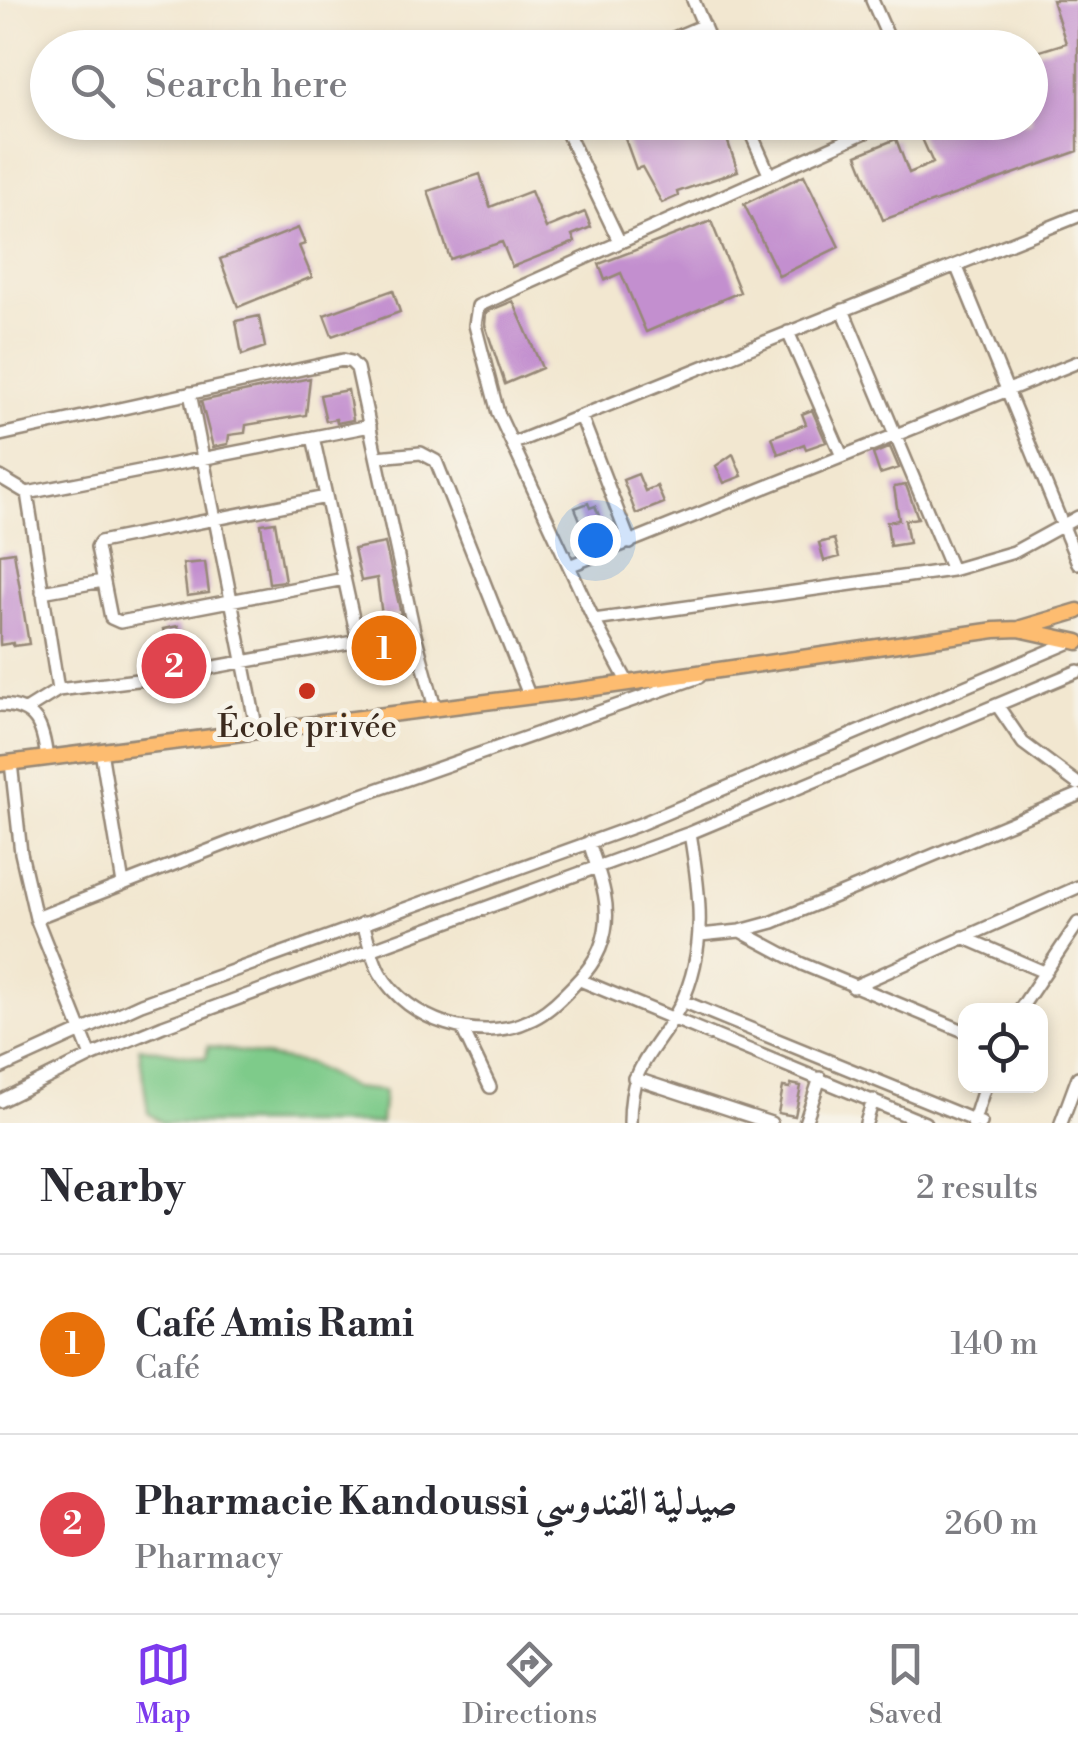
<!DOCTYPE html>
<html lang="en">
<head>
<meta charset="utf-8">
<style>
  body { margin:0; font-family:"Libre Bodoni",Amiri,serif; background:#f7f7f7; color:#2b2b33 }
  .controls { position:absolute; right:30px; bottom:30px; display:grid; overflow:hidden; border-radius:20px; box-shadow:0 5px 15px #0003 }
  .controls button { width:90px; height:90px; display:grid; place-items:center; padding:0; border:0; border-bottom:2px solid #e1e1e2; background:#fff; color:#2b2b33; font:50px sans-serif }
  .you { position:absolute; left:595px; top:540px; width:35px; height:35px; margin:-25px; border:8px solid #fff; border-radius:50%; background:#1a73e8; box-shadow:0 0 0 15px #1a73e833 }
  .badge { display:grid; place-items:center; width:65px; height:65px; border-radius:50%; background:#7c3aed; color:#fff; font-size:32px; font-weight:700 }
  .pin { position:absolute; translate:-50% -50%; border:5px solid #fff; box-shadow:0 2px 10px #0006 }
  .list { margin:0; padding:0; list-style:none }
  h2 { display:flex; justify-content:space-between; align-items:center; height:130px; margin:0; padding:0 40px; font-size:42px }
  h2 small { font-size:32px; font-weight:400; color:#7c7c81 }
  .list li { display:grid; grid-template-columns:65px 1fr auto; gap:30px; align-items:center; box-sizing:border-box; height:180px; padding:0 40px; border-top:2px solid #e1e1e2 }
  .list b { display:block; font-size:38px; white-space:nowrap }
  .list p { margin:0; font-size:32px; white-space:nowrap; color:#7c7c81 }
  .list em { font-size:32px; font-style:normal; color:#7c7c81 }
  .icon { flex:none; width:55px; height:55px; fill:none; stroke:currentColor; stroke-width:2; stroke-linecap:round; stroke-linejoin:round }
  .map { position:relative; flex:none; width:1078px; height:1123px; overflow:hidden }
  .search { position:absolute; background:#fff; box-shadow:0 5px 15px #0003; left:30px; right:30px; top:30px; height:110px; display:flex; align-items:center; gap:25px; box-sizing:border-box; padding:0 35px; border-radius:55px; color:#7c7c81; font-size:38px }
  .sheet { height:490px; background:#fff }
  nav { display:flex; justify-content:space-around; align-items:center; box-sizing:border-box; height:140px; border-top:2px solid #e1e1e2; background:#fff; font-size:28px; color:#7c7c81 }
  nav a { display:grid; justify-items:center; gap:5px }
  nav .on { color:#7c3aed }
  .map>svg:first-child { display:block }
</style>
</head>
<body>
<div class="map">
<svg width="1078" height="1123" viewBox="0 0 1078 1123">
  <rect width="100%" height="100%" fill="#f7f3e8"/>
  <filter id="ink" filterUnits="userSpaceOnUse"><feTurbulence type="fractalNoise" baseFrequency=".01" numOctaves="2"/><feDisplacementMap in="SourceGraphic" scale="20" xChannelSelector="R" yChannelSelector="G"/><feConvolveMatrix kernelMatrix="1 2 1 2 8 2 1 2 1" color-interpolation-filters="sRGB"/></filter>
  <filter id="wash" filterUnits="userSpaceOnUse"><feTurbulence type="fractalNoise" baseFrequency=".0048" numOctaves="4" result="noise"/><feDisplacementMap in="SourceGraphic" scale="40" xChannelSelector="R" yChannelSelector="G"/><feGaussianBlur stdDeviation="2.25" result="paint"/><feColorMatrix in="noise" values="0 0 0 0 0 0 0 0 0 0 0 0 0 0 0 0 0 1.4 0 .05"/><feComposite in="paint" operator="in"/></filter>
  <g filter="url(#wash)">
    <rect width="100%" height="100%" fill="#f2e7d0"/>
    <!-- green -->
    <path fill="#7ecb8a" stroke="#5c7a54" stroke-width="2.5" d="M208 1046 309 1064 353 1088 384 1091 381 1123H163L148 1113 139 1047 206 1058Z"/>
    <g id="blocks">
      <!-- building -->
      <path fill="#c38fcf" d="M1052 0H1078V151L883 220 857 155 896 139 909 173 933 163 919 132 933 126 931 122H1030V54L1066 43Z
        M619 122H721L738 171 677 192 678 196 662 203 642 167 636 169Z
        M480 174 490 207 531 191 546 228 585 212 591 227 572 235 575 242 512 267 502 242 450 259 428 191Z
        M804 175 839 247 779 276 744 204Z
        M711 221 740 292 646 332 621 273 605 280 599 264Z
        M298 228 305 244 299 246 312 277 238 307 220 259Z
        M393 290 400 312 332 336 324 315Z
        M513 301 542 368 505 384 485 325 486 312Z
        M259 316 265 347 242 355 236 321Z
        M310 378 306 415 246 425 245 433 229 435 228 444 213 447 201 401Z
        M348 390 353 420 337 423 336 419 326 421 320 395Z
        M812 410 826 442 806 449 804 444 778 454 772 437 806 424 802 414Z
        M890 447 899 468 880 474 873 454Z
        M733 454 742 476 724 483 716 466Z
        M638 474 645 491 657 486 664 503 636 514 623 480Z
        M906 485 918 518 905 520 909 543 890 546 887 522 899 520 894 487Z
        M588 503 590 508 595 506 604 527 586 535 575 508Z
        M275 522 285 581 269 583 261 524Z
        M834 539 839 557 824 561 819 543Z
        M385 543 401 614 382 616 377 578 361 581 354 549Z
        M14 552 29 644 13 646V643L0 645V554Z
        M205 562 209 593 187 596 183 564Z
        M178 626 184 653 169 656 163 629Z
        M791 1084 801 1086 795 1116 778 1113 783 1087 790 1088Z"/>
    </g>
  </g>
  <g filter="url(#ink)">
    <use href="#blocks" fill-opacity="0" stroke="#968877" stroke-width="2.5"/>
    <g fill="none" stroke-linecap="round" stroke-linejoin="round">
      <defs>
        <path id="minor" d="M693 0 713 48
          M872 0 893 48
          M650 48 704 25
          M562 122 619 241
          M746 122 769 174
          M956 265 1078 563
          M843 310 952 570
          M788 332 842 456
          M190 393 257 731
          M581 416 630 543
          M0 435 343 360 351 362 357 368 414 631 435 708
          M313 437 358 641
          M514 443 1078 216
          M377 457 421 453 436 461 529 695
          M0 477 27 493 370 426
          M27 493 58 690
          M326 497 100 542 97 547 111 618 120 622 344 579
          M569 566 1078 362
          M42 592 103 581
          M594 620 952 570 1014 552 1078 517
          M628 683 594 620 498 413 475 325 478 306 888 122
          M0 705C37 706 43 726 47 759
          M997 705 1023 743 1078 784
          M26 710 58 690 153 678 414 631
          M101 751 123 884
          M11 763 21 853 36 918 91 1056
          M36 918 259 831 699 677
          M363 923C368 939 372 959 380 973 408 1021 479 1044 528 1021 543 1015 554 1005 565 994 584 975 600 959 605 931 611 900 598 872 589 842
          M740 931 802 964 966 1032
          M700 935 740 931 773 922 1078 795
          M963 937 1044 972
          M580 980 925 1123
          M853 987 1078 887
          M682 1001 981 1123
          M1019 1011 1078 923
          M462 1028 490 1087
          M0 1068 141 1004 638 825 1073 641
          M634 1078 771 1123
          M0 1101 91 1056 163 1026 690 833 1078 671
          M630 1123C630 1060 654 1056 680 1006 708 949 700 893 690 833
          M805 1123 820 1078
          M866 1123 873 1100
          M973 1123 985 1086
          M1061 1123 1078 1077"/>
        <path id="major" d="M1021 628 1078 611
          M0 764 580 690 995 630 1019 629 1078 642"/>
      </defs>
      <!-- minor casing -->
      <use href="#minor" stroke="#968877" stroke-width="16"/>
      <!-- major casing -->
      <use href="#major" stroke="#968877" stroke-width="19"/>
      <!-- minor -->
      <use href="#minor" stroke="#fff" stroke-width="11"/>
      <!-- major -->
      <use href="#major" stroke="#fdbc6f" stroke-width="14"/>
    </g>
  </g>
  <!-- markers -->
  <circle fill="#c8321e" stroke="#f7f3e8" stroke-width="4" cx="307" cy="691" r="10"/>
  <g text-anchor="middle" stroke-width="10" stroke-linejoin="round" paint-order="stroke">
    <!-- poi labels -->
    <g font-size="32" fill="#3b2a1e" stroke="#f7f3e8">
      <text x="307" y="737">École privée</text>
    </g>
  </g>
</svg>
<div class="controls">
<button><svg class="icon" aria-label="locate" viewBox="0 0 24 24"><circle cx="12" cy="12" r="6"/><path d="M12 2v4M12 18v4M2 12h4M18 12h4"/></svg></button>
</div>
<div class="you"></div>
<div class="pin badge" style="left:384px;top:648px;background:#e8710a">1</div>
<div class="pin badge" style="left:174px;top:666px;background:#e0444e">2</div>
<div class="search"><svg class="icon" aria-label="search" viewBox="0 0 24 24"><circle cx="10" cy="10" r="6"/><path d="M15 15l6 6"/></svg>Search here</div>
</div>
<section class="sheet">
<h2>Nearby<small>2 results</small></h2>
<ul class="list">
<li><span class="badge" style="background:#e8710a">1</span><div><b>Café Amis Rami</b><p>Café</p></div><em>140 m</em></li>
<li><span class="badge" style="background:#e0444e">2</span><div><b>Pharmacie Kandoussi صيدلية القندوسي</b><p>Pharmacy</p></div><em>260 m</em></li>
</ul>
</section>
<nav>
<a class="on"><svg class="icon" aria-label="map" viewBox="0 0 24 24"><path d="M3 6l6-2 6 2 6-2v14l-6 2-6-2-6 2zM9 4v14M15 6v14"/></svg>Map</a>
<a><svg class="icon" aria-label="directions" viewBox="0 0 24 24"><path d="M12 3l9 9-9 9-9-9zM9 14v-3h6M13 9l2 2-2 2"/></svg>Directions</a>
<a><svg class="icon" aria-label="saved" viewBox="0 0 24 24"><path d="M7 4h10v16l-5-4-5 4z"/></svg>Saved</a>
</nav>
</body>
</html>
